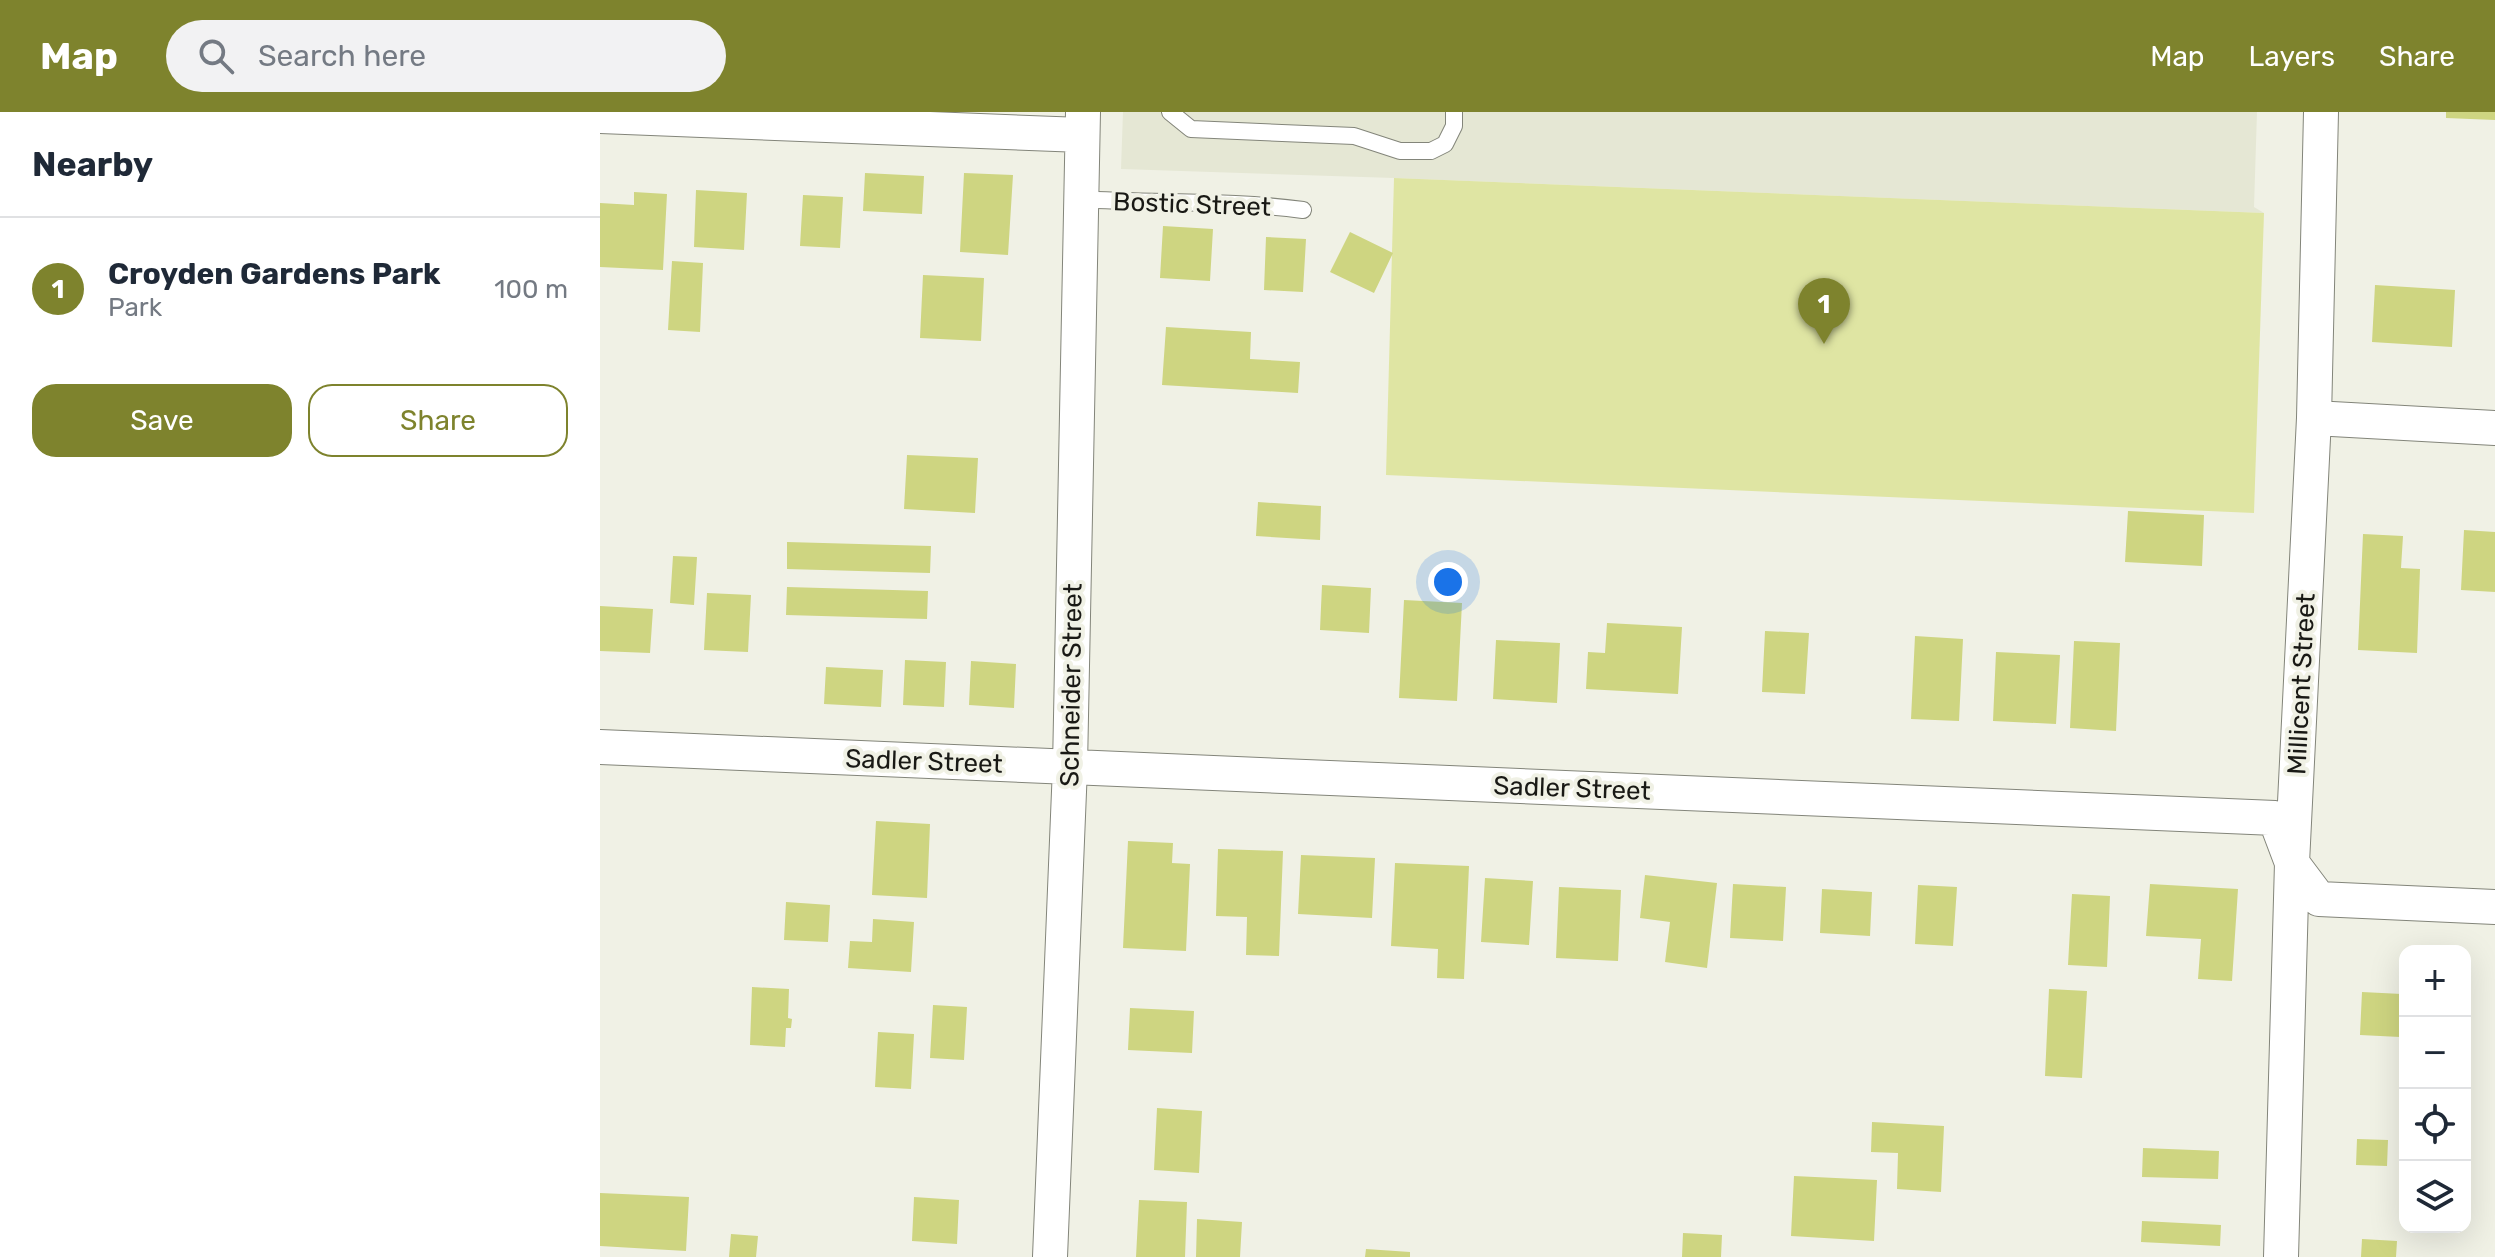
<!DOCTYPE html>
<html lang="en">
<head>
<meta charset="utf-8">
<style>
  body { margin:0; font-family:Rubik,sans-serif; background:#f2f2f3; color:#1f2937 }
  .controls { position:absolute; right:24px; bottom:24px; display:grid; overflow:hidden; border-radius:16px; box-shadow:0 8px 32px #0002 }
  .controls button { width:72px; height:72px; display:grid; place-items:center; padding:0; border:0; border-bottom:2px solid #e0e1e3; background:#fff; color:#1f2937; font:40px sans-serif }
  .you { position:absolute; left:848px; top:470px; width:28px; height:28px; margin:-20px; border:6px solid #fff; border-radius:50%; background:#1a73e8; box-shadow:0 0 0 12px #1a73e833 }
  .badge { display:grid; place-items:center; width:52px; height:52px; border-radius:50%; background:#7e832d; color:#fff; font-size:26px; font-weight:700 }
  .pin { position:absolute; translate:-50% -66px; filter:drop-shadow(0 2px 4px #0008) }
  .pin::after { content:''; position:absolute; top:42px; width:28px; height:24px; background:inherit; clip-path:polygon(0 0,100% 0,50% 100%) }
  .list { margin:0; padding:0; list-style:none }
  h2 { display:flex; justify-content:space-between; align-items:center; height:104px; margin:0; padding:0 32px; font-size:34px }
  h2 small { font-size:26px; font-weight:400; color:#747a83 }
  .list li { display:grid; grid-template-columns:52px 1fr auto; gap:24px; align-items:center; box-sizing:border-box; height:144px; padding:0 32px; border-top:2px solid #e0e1e3 }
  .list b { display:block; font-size:30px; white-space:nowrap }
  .list p { margin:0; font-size:26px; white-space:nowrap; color:#747a83 }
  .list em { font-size:26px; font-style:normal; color:#747a83 }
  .actions { display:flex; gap:16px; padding:24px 32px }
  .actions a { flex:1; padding:18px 0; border:2px solid #7e832d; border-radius:24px; text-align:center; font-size:28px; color:#7e832d }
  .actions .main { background:#7e832d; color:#fff }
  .icon { flex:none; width:44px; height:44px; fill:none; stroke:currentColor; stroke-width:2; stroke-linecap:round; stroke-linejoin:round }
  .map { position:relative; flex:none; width:1895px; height:1145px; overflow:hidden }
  header { display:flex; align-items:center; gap:48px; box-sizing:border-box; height:112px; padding:0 40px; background:#7e832d; color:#fff }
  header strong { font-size:38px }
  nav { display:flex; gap:44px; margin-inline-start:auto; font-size:28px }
  .search { width:560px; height:72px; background:#f2f2f3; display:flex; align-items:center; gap:20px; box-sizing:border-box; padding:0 28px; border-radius:44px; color:#747a83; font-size:30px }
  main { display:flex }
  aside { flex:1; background:#fff }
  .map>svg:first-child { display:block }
</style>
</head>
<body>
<header>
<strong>Map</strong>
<div class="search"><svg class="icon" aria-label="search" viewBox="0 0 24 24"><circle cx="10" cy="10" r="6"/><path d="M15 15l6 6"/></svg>Search here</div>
<nav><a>Map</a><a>Layers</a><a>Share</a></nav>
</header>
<main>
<aside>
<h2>Nearby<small></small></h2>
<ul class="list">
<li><span class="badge">1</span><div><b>Croyden Gardens Park</b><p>Park</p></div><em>100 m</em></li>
</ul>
<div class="actions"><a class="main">Save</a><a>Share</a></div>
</aside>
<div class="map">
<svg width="1895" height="1145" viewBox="0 0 1895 1145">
  <rect width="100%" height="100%" fill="#f0f1e5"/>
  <!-- built -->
  <path fill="#e5e7d4" d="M523 0H1657L1654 95 1664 101 794 66 521 57Z"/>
  <!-- green -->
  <path fill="#dfe5a3" d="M794 66 1664 101 1654 401 786 363Z"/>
  <!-- building -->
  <path fill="#ced581" d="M1846 0H1895V8L1846 6Z
    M265 61 324 64 322 102 263 99Z
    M364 61 413 63 408 143 360 140Z
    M96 78 147 81 144 138 94 135Z
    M34 80 67 82 63 158 0 155V91L34 93Z
    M203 83 243 85 240 136 200 134Z
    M563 114 613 117 610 169 560 166Z
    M750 120 793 141 774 181 730 160Z
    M666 125 706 127 703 180 664 178Z
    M72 149 103 151 100 220 68 218Z
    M323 163 384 166 381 229 320 226Z
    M1775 173 1855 178 1852 235 1772 230Z
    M566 215 651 220 650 247 700 250 698 281 562 273Z
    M307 343 378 346 375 401 304 397Z
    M658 390 721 394 720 428 656 424Z
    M1528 399 1604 403 1602 454 1525 450Z
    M1864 418 1895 420V480L1861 478Z
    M1763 422 1803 424 1801 456 1820 457 1817 541 1758 538Z
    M187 430 331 434 330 461 187 457Z
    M73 444 97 445 94 493 70 491Z
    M722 473 771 476 769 521 720 518Z
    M187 475 328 479 327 507 186 503Z
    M107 481 151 483 148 540 104 538Z
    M804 488 862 491 857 589 799 586Z
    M0 494 53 497 50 541 0 539Z
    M1007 511 1082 515 1078 582 986 577 988 540 1005 541Z
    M1165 519 1209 521 1205 582 1162 580Z
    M1315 524 1363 527 1359 609 1311 607Z
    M896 528 960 531 957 591 893 587Z
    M1474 529 1520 531 1516 619 1470 616Z
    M1396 540 1460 543 1456 612 1393 609Z
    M305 548 346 550 344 595 303 593Z
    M371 549 416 552 414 596 369 593Z
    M226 555 283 558 281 595 224 592Z
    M276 709 330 712 327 786 272 783Z
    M528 729 573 731 572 751 590 752 586 839 523 836Z
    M618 737 683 739 679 844 646 843 647 805 616 804Z
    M701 743 775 746 772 806 698 802Z
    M795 751 869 754 864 867 837 866 838 837 791 834Z
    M1045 763 1117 771 1107 856 1065 850 1070 810 1040 806Z
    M885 766 933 769 929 833 881 830Z
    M1133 772 1186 775 1183 829 1130 826Z
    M1550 772 1638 777 1632 869 1598 867 1601 827 1546 824Z
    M1318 773 1357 775 1353 834 1315 832Z
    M959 775 1021 778 1018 849 956 846Z
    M1222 777 1272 780 1270 824 1220 821Z
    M1472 782 1510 784 1507 855 1468 853Z
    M186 790 230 793 228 830 184 828Z
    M273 807 314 810 311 860 248 856 250 829 272 830Z
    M152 875 189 877 188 906 192 907 191 916H186L185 935 150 933Z
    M1449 877 1487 879 1482 966 1445 964Z
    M1762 880 1802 882 1800 925 1760 923Z
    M333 893 367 895 364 948 330 946Z
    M530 896 594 899 592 941 528 938Z
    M278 920 314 922 311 977 275 975Z
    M557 996 602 999 599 1061 554 1058Z
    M1272 1010 1344 1014 1341 1080 1297 1077 1298 1041 1271 1040Z
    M1757 1027 1788 1028 1787 1054 1756 1053Z
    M1543 1036 1619 1039 1618 1067 1542 1065Z
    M1194 1064 1277 1068 1274 1129 1191 1124Z
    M0 1081 89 1085 86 1139 0 1134Z
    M314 1085 359 1088 357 1132 312 1129Z
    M539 1088 587 1090 585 1145H536Z
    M597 1107 642 1110 640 1145H596Z
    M1542 1109 1621 1113 1620 1134 1541 1130Z
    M1083 1121 1122 1123 1121 1145H1082Z
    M131 1122 158 1124 156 1145H129Z
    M1762 1127 1797 1129 1796 1145H1761Z
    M766 1137 810 1140V1145H765Z"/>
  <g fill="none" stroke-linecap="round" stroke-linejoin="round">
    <defs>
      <path id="lane" d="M570 0 591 17 754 24 800 39H831L845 32 854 14V0
        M480 87C555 92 629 88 703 98"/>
      <path id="street" d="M0 4 482 23
        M1714 306 1895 316
        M0 635 1675 706 1692 751 1719 787 1895 795
        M450 1145 470 655 483 0
        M1681 1145 1692 751 1714 306 1721 0"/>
    </defs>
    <!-- lane casing -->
    <use href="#lane" stroke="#83857a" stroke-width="18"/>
    <!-- street casing -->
    <use href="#street" stroke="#83857a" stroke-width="36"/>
    <!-- lane -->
    <use href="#lane" stroke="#fff" stroke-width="16"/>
    <!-- street -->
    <use href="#street" stroke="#fff" stroke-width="34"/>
  </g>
  <g text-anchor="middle" stroke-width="8" stroke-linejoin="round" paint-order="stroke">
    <!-- street labels -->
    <g font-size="26" fill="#191915" stroke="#f0f1e5">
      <text transform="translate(592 92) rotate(2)" y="9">Bostic Street</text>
      <text transform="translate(1701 572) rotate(-87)" y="9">Millicent Street</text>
      <text transform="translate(471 573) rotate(-89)" y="9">Schneider Street</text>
      <text transform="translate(324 649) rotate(2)" y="9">Sadler Street</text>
      <text transform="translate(972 676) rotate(2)" y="9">Sadler Street</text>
    </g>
  </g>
</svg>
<div class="controls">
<button>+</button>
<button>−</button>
<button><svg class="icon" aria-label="locate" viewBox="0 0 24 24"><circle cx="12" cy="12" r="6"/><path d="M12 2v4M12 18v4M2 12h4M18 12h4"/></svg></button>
<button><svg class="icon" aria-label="layers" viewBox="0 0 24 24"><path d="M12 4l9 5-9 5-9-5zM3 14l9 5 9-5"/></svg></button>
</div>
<div class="you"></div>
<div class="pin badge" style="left:1224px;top:232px">1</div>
</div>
</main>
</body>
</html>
